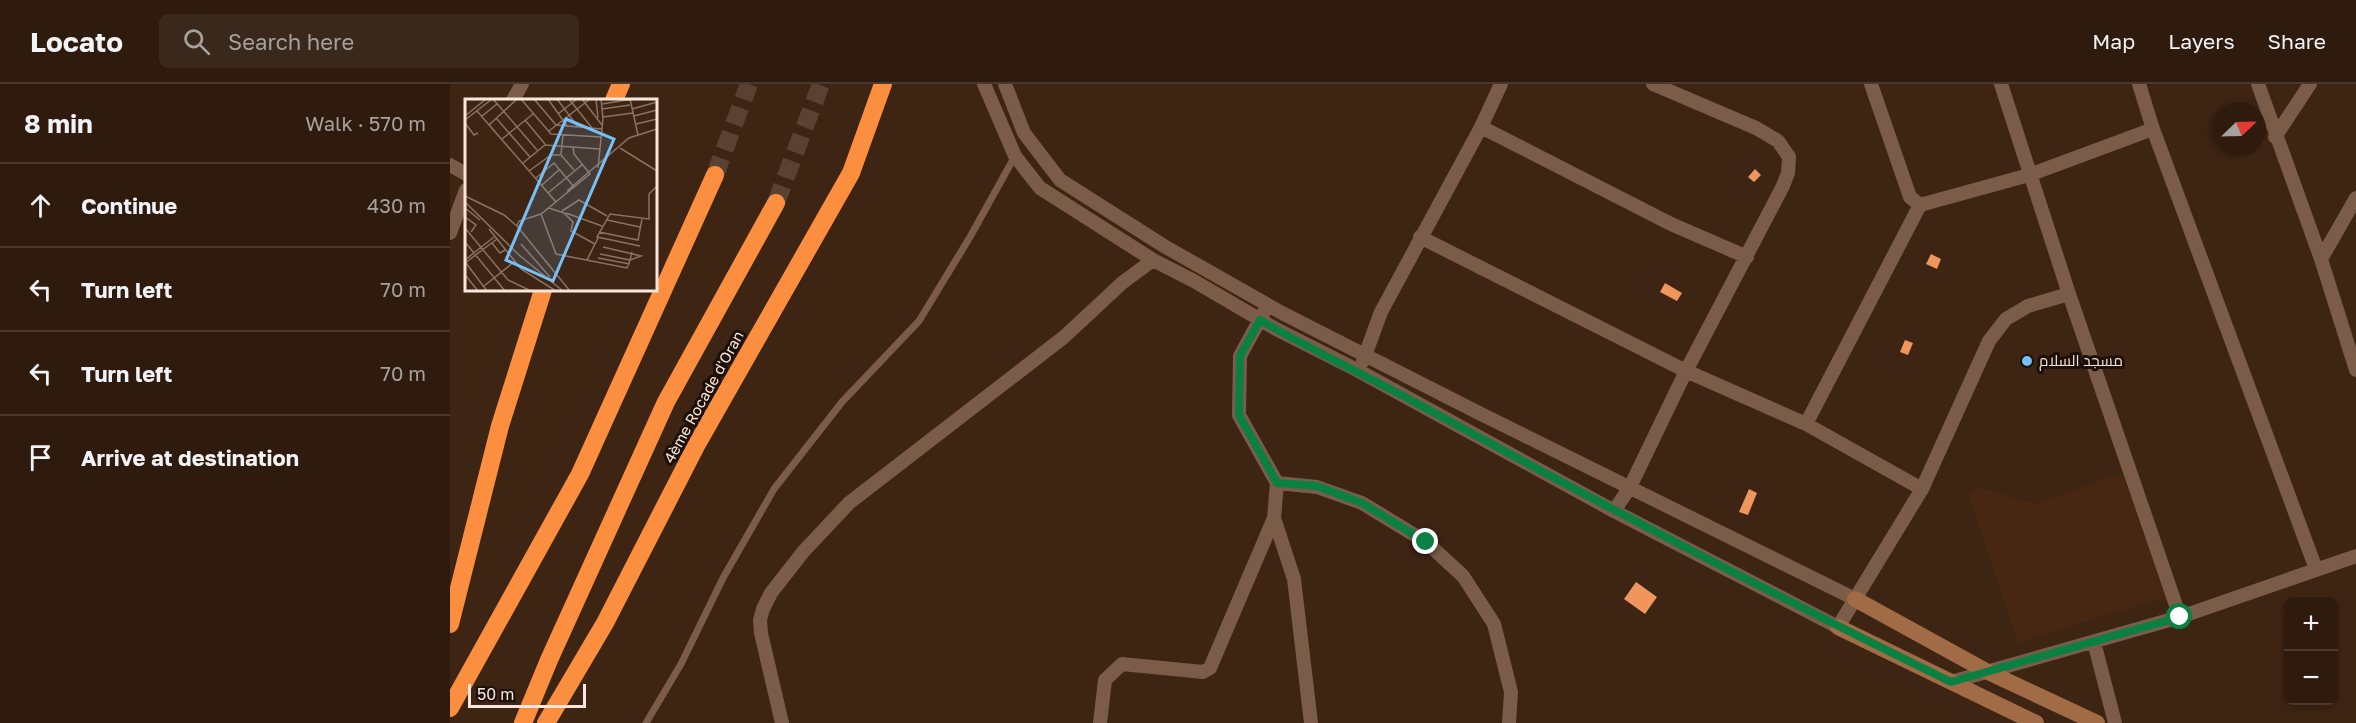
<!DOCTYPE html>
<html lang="en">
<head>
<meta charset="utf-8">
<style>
  body { margin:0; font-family:"Golos Text",Cairo,sans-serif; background:#3a281c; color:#f1f3f6 }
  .controls { position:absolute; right:18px; bottom:18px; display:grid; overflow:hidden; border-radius:9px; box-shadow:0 3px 9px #0003 }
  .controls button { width:54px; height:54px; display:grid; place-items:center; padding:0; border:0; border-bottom:2px solid #49392e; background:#2e1b0e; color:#f1f3f6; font:30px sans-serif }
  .compass { position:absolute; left:1762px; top:18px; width:54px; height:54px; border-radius:50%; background:#2e1b0e; box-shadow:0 3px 9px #0003; rotate:67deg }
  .scale { position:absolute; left:18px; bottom:15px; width:118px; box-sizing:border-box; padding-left:6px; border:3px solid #f9e7dd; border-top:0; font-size:16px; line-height:21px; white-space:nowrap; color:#f9e7dd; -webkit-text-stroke:4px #1c1009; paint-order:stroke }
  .stop { position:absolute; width:18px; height:18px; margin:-14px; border:4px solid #0b8043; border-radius:50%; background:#fff }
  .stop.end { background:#0b8043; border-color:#fff; box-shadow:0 2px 6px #0008 }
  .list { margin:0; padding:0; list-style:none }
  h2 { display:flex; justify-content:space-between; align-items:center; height:78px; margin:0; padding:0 24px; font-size:26px }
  h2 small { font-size:20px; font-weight:400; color:#a7a19e }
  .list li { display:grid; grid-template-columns:39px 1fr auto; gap:18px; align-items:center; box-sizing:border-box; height:84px; padding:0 24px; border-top:2px solid #49392e }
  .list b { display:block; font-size:22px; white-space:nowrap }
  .list em { font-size:20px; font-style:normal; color:#a7a19e }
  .icon { flex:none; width:33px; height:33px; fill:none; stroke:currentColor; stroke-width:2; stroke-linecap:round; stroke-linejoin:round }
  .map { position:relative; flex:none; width:1906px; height:639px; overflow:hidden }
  header { display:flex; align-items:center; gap:36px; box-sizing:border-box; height:84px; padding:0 30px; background:#2e1b0e; border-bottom:2px solid #49392e }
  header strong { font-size:28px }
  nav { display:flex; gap:33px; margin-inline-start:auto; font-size:21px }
  .search { width:420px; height:54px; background:#3a281c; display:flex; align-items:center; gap:15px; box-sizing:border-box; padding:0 21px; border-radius:9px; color:#a7a19e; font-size:22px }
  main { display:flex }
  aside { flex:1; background:#2e1b0e }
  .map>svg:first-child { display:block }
</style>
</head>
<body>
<header>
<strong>Locato</strong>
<div class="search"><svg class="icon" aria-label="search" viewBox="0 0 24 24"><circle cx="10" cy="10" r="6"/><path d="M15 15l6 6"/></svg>Search here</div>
<nav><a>Map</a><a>Layers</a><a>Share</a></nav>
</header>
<main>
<aside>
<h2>8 min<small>Walk · 570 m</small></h2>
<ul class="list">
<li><svg class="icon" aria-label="ahead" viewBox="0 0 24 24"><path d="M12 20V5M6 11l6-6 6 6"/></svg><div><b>Continue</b></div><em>430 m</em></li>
<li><svg class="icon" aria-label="left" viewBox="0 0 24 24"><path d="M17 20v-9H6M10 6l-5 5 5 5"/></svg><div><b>Turn left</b></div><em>70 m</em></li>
<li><svg class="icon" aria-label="left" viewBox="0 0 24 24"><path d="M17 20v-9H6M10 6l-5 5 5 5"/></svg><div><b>Turn left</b></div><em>70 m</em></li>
<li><svg class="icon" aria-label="arrive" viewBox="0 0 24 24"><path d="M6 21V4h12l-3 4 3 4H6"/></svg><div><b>Arrive at destination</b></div></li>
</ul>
</aside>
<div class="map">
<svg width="1906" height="639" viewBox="0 0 1906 639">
  <rect width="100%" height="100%" fill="#3e2413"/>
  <!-- built -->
  <path fill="#472711" d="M1672 389 1715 513 1568 559 1519 411 1526 402 1585 420Z"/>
  <!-- building -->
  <path fill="#ef965c" d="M1305 85 1311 91 1304 98 1298 93Z
    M1481 170 1491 175 1487 185 1476 180Z
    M1215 199 1232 209 1227 217 1210 208Z
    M1455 256 1463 259 1458 271 1450 268Z
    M1299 405 1307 409 1298 431 1289 428Z
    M1186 498 1207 513 1195 530 1174 515Z"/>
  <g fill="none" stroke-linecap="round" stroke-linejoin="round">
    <!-- motorway-tunnel -->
    <path stroke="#5a4131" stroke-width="18" stroke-dasharray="18 9" stroke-linecap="butt" d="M265 91 299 0
      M326 119 371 0"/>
    <!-- service -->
    <path stroke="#7a5c49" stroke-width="7" d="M196 639 231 580 273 494 324 405 392 318 469 237 520 153 565 72"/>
    <!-- minor -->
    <path stroke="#7a5c49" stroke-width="14" d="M534 0 565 72 590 104 703 176 744 197 826 245 907 286 1164 427 1388 543 1472 405 1539 257 1556 235 1578 222 1619 210
      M555 0 574 49 610 96 714 162 832 229 1029 329 1405 515
      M1551 0 1619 210 1730 533
      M1689 0 1703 45 1866 485
      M1808 0 1871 175 1906 286
      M63 16 72 0
      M1031 43 1221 140 1297 173
      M1825 53 1860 0
      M0 81 16 90
      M1470 121 1579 91 1703 45
      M0 149 16 106
      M970 153 1236 287 1356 340 1472 405
      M1871 175 1906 114
      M913 277 931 228 1031 43 1051 0
      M1356 340 1470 121 1460 113 1421 0
      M827 399 867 403 912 419 976 458 1013 492 1044 540 1061 608 1059 639
      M1164 427 1180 403 1236 287 1333 102 1338 89 1339 73 1328 57 1306 44 1203 0
      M824 434 844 495 861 639
      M1644 558 1665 639
      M1501 598 1730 533 1906 472
      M332 639 311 549 310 536 313 525 321 509 353 468 399 419 614 253 672 199 703 176
      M650 639 655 596 672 580 753 588 760 584 824 434 827 399 789 331 790 272 814 228"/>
    <!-- secondary -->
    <path stroke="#a16b46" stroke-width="16" d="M1405 515 1536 587 1647 639
      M1388 543 1586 639"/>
    <!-- motorway -->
    <path stroke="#fb8e3f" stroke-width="18" d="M164 16 171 0
      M0 540 50 342 93 206
      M0 624 130 390 265 91
      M73 639 99 576 216 318 326 119
      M96 639 155 539 247 360 401 89 433 0"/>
  </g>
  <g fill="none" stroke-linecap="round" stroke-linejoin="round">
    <!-- route -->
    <path stroke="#0b8043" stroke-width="8" d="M976 458 912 419 867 402 827 399 789 331 790 272 810 236C861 266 917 292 970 321 1145 417 1321 510 1501 598L1730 533"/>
  </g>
  <!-- markers -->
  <circle fill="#76c0f7" stroke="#1c1009" stroke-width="2" cx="1577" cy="277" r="6"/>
  <g text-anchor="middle" stroke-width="6" stroke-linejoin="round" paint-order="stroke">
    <!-- poi labels -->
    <g font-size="15" fill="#f9e7dd" stroke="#1c1009" text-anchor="start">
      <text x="1589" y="282">مسجد السلام</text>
    </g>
    <!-- street labels -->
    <g font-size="15" fill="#f9e7dd" stroke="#1c1009">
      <text transform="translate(254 313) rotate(-61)" y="5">4ème Rocade d'Oran</text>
    </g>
  </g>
  <!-- overview -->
  <g transform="translate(15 15)">
    <rect width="192" height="192" fill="#3e2413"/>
    <path fill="none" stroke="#897264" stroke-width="1.5" d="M28 0 72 51M56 0 86 35 136 38M69 0 91 26 137 30M83 0 102 27M92 0 113 28M104 0 127 29M117 0 137 26M131 0 133 19M165 0 173 36M137 5 167 0M137 10 165 6M167 10 192 3M12 12 91 103M93 15 112 0M0 17 21 0M17 17 32 5M169 17 192 11M138 18 168 14M31 19 65 58M0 21 27 0M60 21 80 45M0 24 9 36 13 34M171 25 192 20M24 26 52 0M84 32 125 0M37 40 68 15M155 49 192 72M96 55 98 36M58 64 80 46 135 50M133 69 138 20 136 0M64 72 86 56H96L109 71M124 73 164 39 192 30M71 79 89 64 109 88M77 86 95 70M102 92 124 73M83 94 118 65M0 97 39 116 52 127 105 192M0 103 54 156 98 192M0 109 15 121M84 109 99 114 108 123 106 132 130 145M97 112 114 101 142 117M101 114 137 127M76 115 91 155 162 169 165 161 176 157 138 148M0 118 11 126 6 133M142 121 175 128M52 127 54 122 76 115 125 75 109 55 108 48M0 129 43 181 66 192M24 130 56 170 91 192M134 133 173 141 177 120M0 143 40 192M27 144 35 154 40 151M56 145 85 178M175 147 132 138 145 115 184 120V95L192 87M135 155 165 161 167 153M133 159 165 165M0 161 29 138M122 161 133 139M0 164 32 140M1 164 22 192M1 177 13 192M19 187 49 163"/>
    <path fill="#76c0f7" fill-opacity="0.15" stroke="#76c0f7" stroke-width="3" d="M101 20 149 40 88 182 41 161Z"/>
    <rect width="192" height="192" fill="none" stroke="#f9e7dd" stroke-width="3"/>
  </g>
</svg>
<div class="controls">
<button>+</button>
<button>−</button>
</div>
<svg class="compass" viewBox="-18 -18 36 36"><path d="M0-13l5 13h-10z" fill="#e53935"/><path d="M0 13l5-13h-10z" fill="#a7a19e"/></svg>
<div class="scale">50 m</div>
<div class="stop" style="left:1730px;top:533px"></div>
<div class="stop end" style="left:976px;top:458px"></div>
</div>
</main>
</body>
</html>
